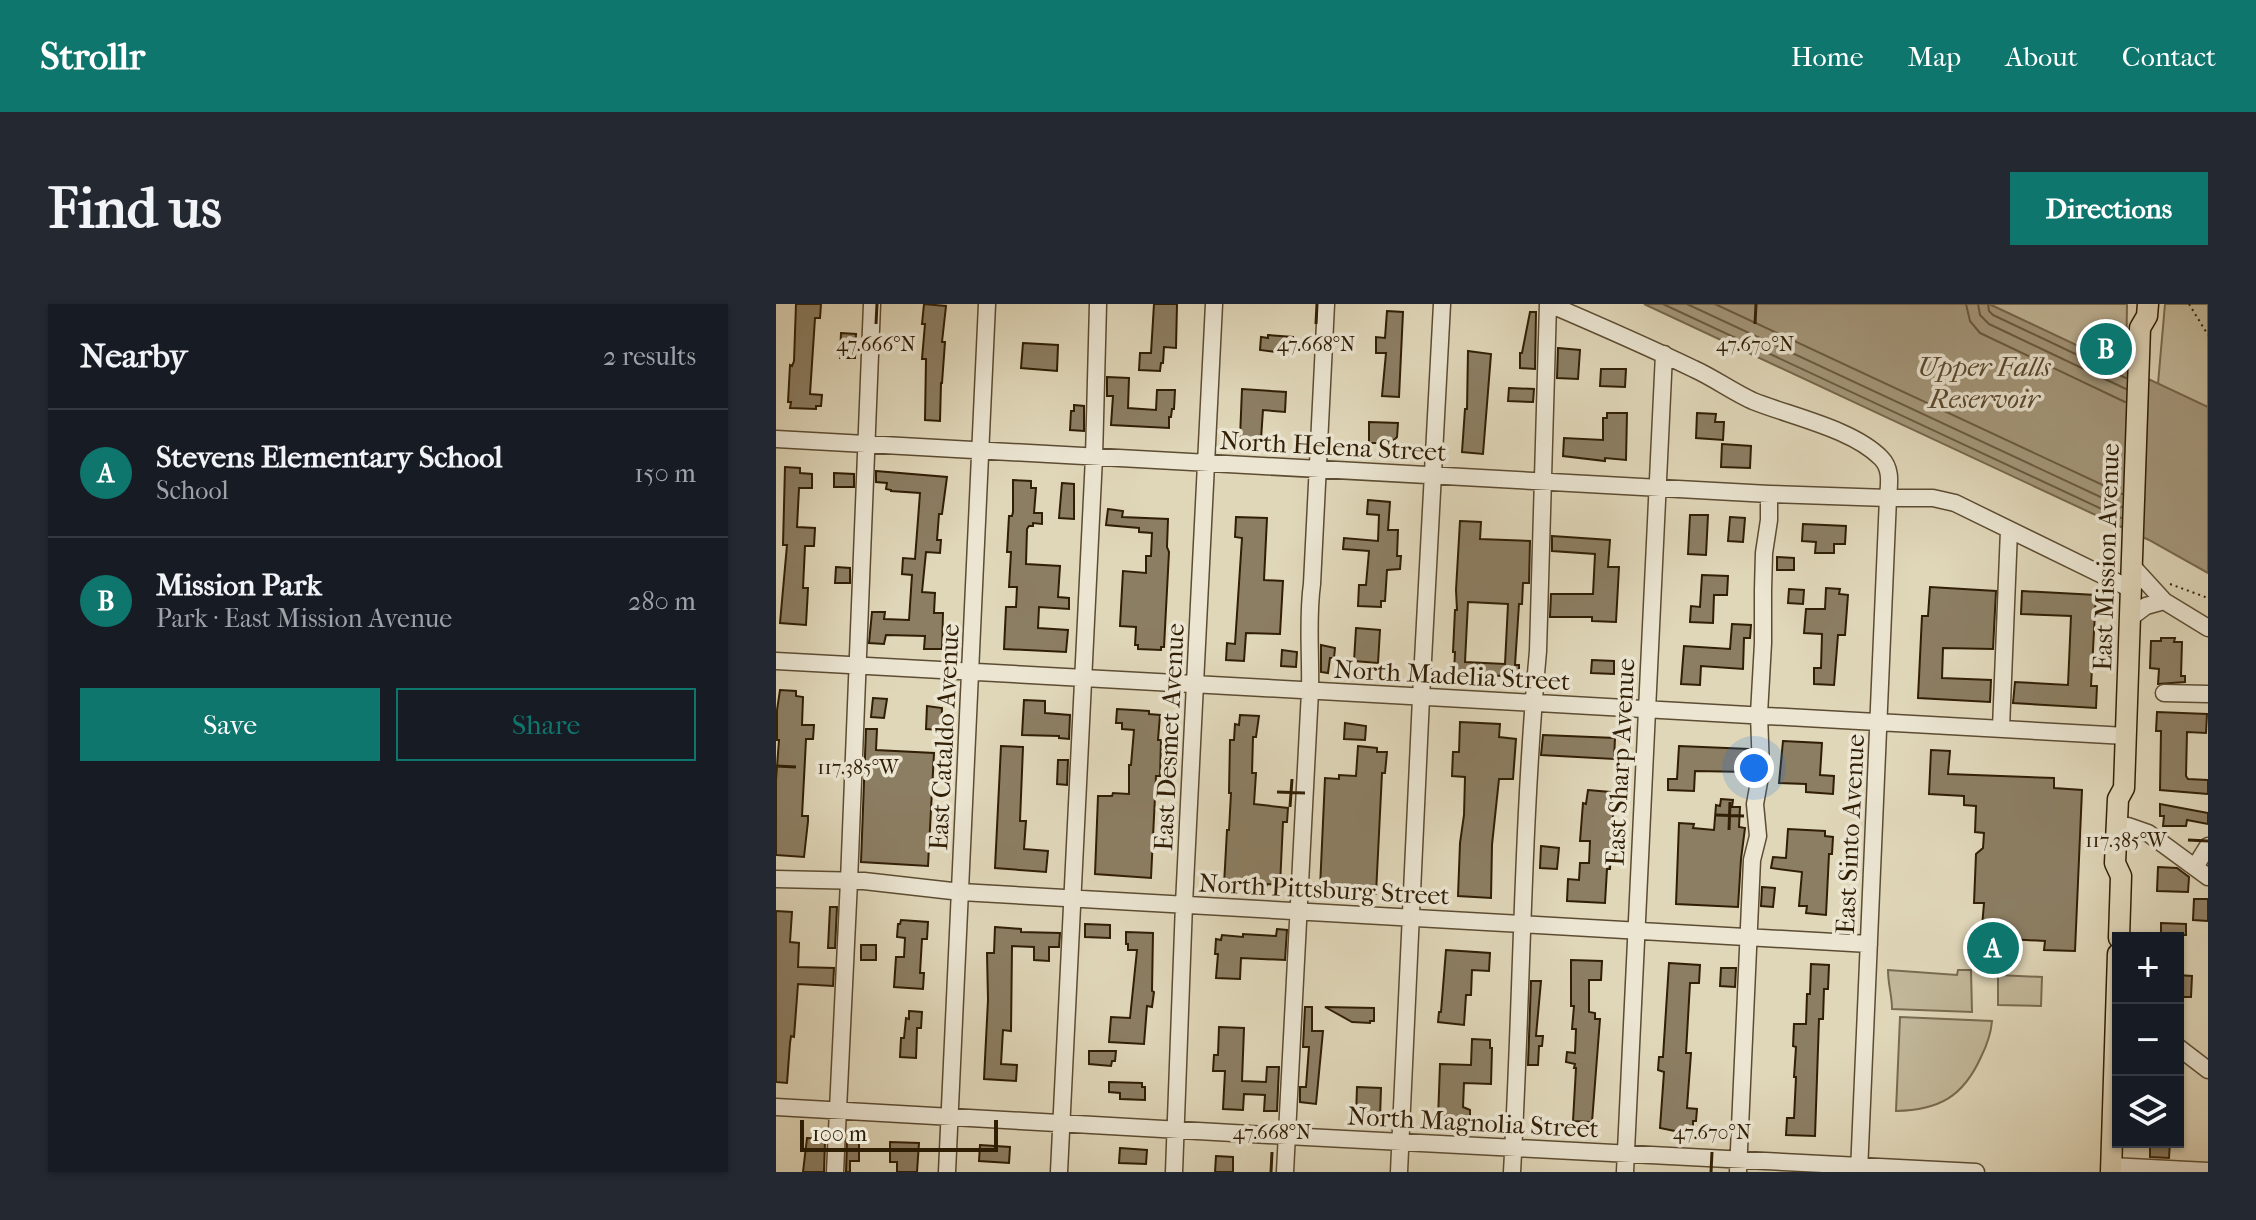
<!DOCTYPE html>
<html lang="en">
<head>
<meta charset="utf-8">
<style>
  body { margin:0; font-family:"IM FELL French Canon",serif; background:#242831; color:#f1f3f6 }
  .controls { position:absolute; right:24px; bottom:24px; display:grid; overflow:hidden; border-radius:0px; box-shadow:0 2px 6px #0004 }
  .controls button { width:72px; height:72px; display:grid; place-items:center; padding:0; border:0; border-bottom:2px solid #363941; background:#171b24; color:#f1f3f6; font:40px sans-serif }
  .scale { position:absolute; left:24px; bottom:20px; width:198px; box-sizing:border-box; padding-left:8px; border:4px solid #301e05; border-top:0; font-size:22px; line-height:28px; white-space:nowrap; color:#301e05; -webkit-text-stroke:6px #ebe5d2; paint-order:stroke }
  .you { position:absolute; left:978px; top:464px; width:28px; height:28px; margin:-20px; border:6px solid #fff; border-radius:50%; background:#1a73e8; box-shadow:0 0 0 12px #1a73e833 }
  .badge { display:grid; place-items:center; width:52px; height:52px; border-radius:50%; background:#0f766e; color:#fff; font-size:26px; font-weight:700 }
  .pin { position:absolute; translate:-50% -50%; border:4px solid #fff; box-shadow:0 2px 8px #0006 }
  .list { margin:0; padding:0; list-style:none }
  h2 { display:flex; justify-content:space-between; align-items:center; height:104px; margin:0; padding:0 32px; font-size:34px }
  h2 small { font-size:26px; font-weight:400; color:#9ea1a6 }
  .list li { display:grid; grid-template-columns:52px 1fr auto; gap:24px; align-items:center; box-sizing:border-box; height:128px; padding:0 32px; border-top:2px solid #363941 }
  .list b { display:block; font-size:30px; white-space:nowrap }
  .list p { margin:0; font-size:26px; white-space:nowrap; color:#9ea1a6 }
  .list em { font-size:26px; font-style:normal; color:#9ea1a6 }
  .actions { display:flex; gap:16px; padding:24px 32px }
  .actions a { flex:1; padding:18px 0; border:2px solid #0f766e; border-radius:0px; text-align:center; font-size:28px; color:#0f766e }
  .actions .main { background:#0f766e; color:#fff }
  .icon { flex:none; width:44px; height:44px; fill:none; stroke:currentColor; stroke-width:2; stroke-linecap:round; stroke-linejoin:round }
  .map { position:relative; flex:none; width:1432px; height:868px; overflow:hidden; border-radius:0px }
  header { display:flex; align-items:center; gap:48px; box-sizing:border-box; height:112px; padding:0 40px; background:#0f766e; color:#fff }
  header strong { font-size:38px }
  nav { display:flex; gap:44px; margin-inline-start:auto; font-size:28px }
  .intro { display:flex; align-items:center; justify-content:space-between; box-sizing:border-box; height:192px; padding:0 48px }
  h1 { margin:0; font-size:56px }
  .button { padding:20px 36px; border-radius:0px; background:#0f766e; color:#fff; font-size:28px; font-weight:700 }
  main { display:flex; gap:48px; padding:0 48px }
  aside { flex:1; background:#171b24; border-radius:0px; box-shadow:0 2px 6px #0004 }
  .map>svg:first-child { display:block }
</style>
</head>
<body>
<header>
<strong>Strollr</strong>
<nav><a>Home</a><a>Map</a><a>About</a><a>Contact</a></nav>
</header>
<div class="intro"><h1>Find us</h1><a class="button">Directions</a></div>
<main>
<aside>
<h2>Nearby<small>2 results</small></h2>
<ul class="list">
<li><span class="badge">A</span><div><b>Stevens Elementary School</b><p>School</p></div><em>150 m</em></li>
<li><span class="badge">B</span><div><b>Mission Park</b><p>Park · East Mission Avenue</p></div><em>280 m</em></li>
</ul>
<div class="actions"><a class="main">Save</a><a>Share</a></div>
</aside>
<div class="map">
<svg width="1432" height="868" viewBox="0 0 1432 868">
  <rect width="100%" height="100%" fill="#e0d7b9"/>
  <filter id="stains"><feTurbulence type="fractalNoise" baseFrequency=".0025" numOctaves="4"/><feColorMatrix values="0 0 0 0 .2 0 0 0 0 .09 0 0 0 0 .02 0 0 0 .5 -.17"/></filter>
  <radialGradient id="worn" r=".72"><stop offset=".6" stop-color="#630" stop-opacity="0"/><stop offset="1" stop-color="#630" stop-opacity=".3"/></radialGradient>
  <!-- green -->
  <path fill="#c2b89a" stroke="#796b50" stroke-width="2" d="M1213 0H1351L1350 65 1345 63Z
    M1389 0H1432V103L1382 80Z
    M1112 666 1181 671 1182 666H1195L1196 708 1116 705C1116 691 1112 681 1112 666Z
    M1222 671 1266 673 1265 702 1222 701Z
    M1124 713 1216 717C1215 730 1211 741 1205 753 1187 793 1163 806 1120 807Z"/>
  <!-- water -->
  <path fill="#a4987c" stroke="#76674c" stroke-width="2" d="M868 0H1213L1432 103V269L1373 236Z"/>
  <g fill="none" stroke-linecap="round" stroke-linejoin="round">
    <!-- shore -->
    <path stroke="#6a5b40" stroke-width="2" d="M887 0 1345 214
      M911 0 1346 203
      M939 0 1346 190
      M1190 0 1194 17 1204 29 1349 98
      M1202 0 1204 11 1213 20 1350 85
      M1212 0 1213 7 1217 11 1350 74"/>
  </g>
  <!-- building -->
  <path fill="#8c7e63" stroke="#301e05" stroke-width="2" fill-rule="evenodd" d="M20 0H45L44 14H39L34 90 46 91 45 102H40V105L14 104 15 98H12L14 61 16 62 18 57Z
    M148 0 170 2 166 38H169L166 79H165L164 117 149 116 150 55H146L149 20H146Z
    M378 0H401L400 44 388 43 387 59H385L384 67 363 66 364 49H375Z
    M611 7 627 8 623 93 606 92 610 49H600V33L609 34Z
    M754 8H760L759 65 744 64V49H746Z
    M65 29 80 30 79 54H64Z
    M492 31 517 33 516 50 484 46 485 33 492 34Z
    M247 39 282 41 281 67 245 64Z
    M782 44 804 46 802 75 781 74Z
    M692 47 715 50 707 150 686 148 689 105H691Z
    M825 65H850L849 83 824 82Z
    M331 73 353 74 352 104 380 106 381 86H399L398 105H396L395 113H393V124L335 121 337 92H331Z
    M733 84 758 85 757 98 732 97Z
    M466 85 510 88 509 108 487 106 485 135 464 134Z
    M298 101 308 102V127L294 126 295 107H298Z
    M831 109H851L850 156 829 154V157L787 152 788 134 827 136V114H831Z
    M921 109 940 110 939 118H948L947 136 920 134Z
    M593 118 622 119 621 133 618 136 608 135 607 139H593Z
    M946 140 975 142 974 164 945 163Z
    M9 163 24 164V169L36 170V184H23L21 223 39 224 38 242H29L27 284H32L30 321 4 319 11 241H7Z
    M100 167 171 173 166 210H163L161 236H165L164 249 150 248 146 288 159 289 158 309H167L166 345H148L149 332 110 331 108 340 93 339 96 308H109L108 315 133 316 136 271 126 270 127 254 139 255 144 189 115 187V186L110 185 111 179 100 178Z
    M58 169 78 170V183H58Z
    M237 176 255 177V184H260L258 209H266V220L257 219V222H253L251 225 250 260 284 262 282 293 293 294V305L263 303 262 324 292 326 290 348 228 345 230 303H240L241 283H233L235 248H231L233 212H236L237 208Z
    M286 179 298 180V215L283 214Z
    M592 196 614 198 612 226H622L621 252H625L624 265 611 266 609 297H605V303L582 302 583 281H590L593 247 567 245 568 234 602 237 603 211 591 210Z
    M332 205 347 207 346 213 392 215 391 243 393 248 388 343H385V346L362 345V341H359L360 323 344 322 347 267 370 269V252H375L376 229 363 228V224L330 221Z
    M914 211H932L930 251 912 250Z
    M460 213 491 214 488 276 507 277 504 330 470 329 468 357 450 356 451 339 459 340 466 234 459 233Z
    M954 213 969 214 967 238 952 237Z
    M684 217 705 218 704 235 754 237 753 279H747L746 300H743L739 361H743V373L678 369 679 348H677L679 306H681L680 286ZM692 298 732 300 729 360 689 358Z
    M1027 220 1070 222 1069 240H1058V249H1039L1040 238 1026 237Z
    M776 232 834 236 832 263H843L840 318 816 317V313H774L775 290H817L819 250 776 247Z
    M1001 253 1018 254V266H1001Z
    M60 263 74 264V279H59Z
    M926 271 952 272 951 291H938L937 319 914 318 915 302 924 303Z
    M1154 283 1220 287 1217 345 1167 344 1166 374 1215 376 1214 398 1142 394 1146 312H1152Z
    M1050 284 1064 285 1063 290 1072 291 1069 331H1062L1058 381 1038 380V364H1045L1046 330 1028 329 1030 305H1049Z
    M1013 285 1028 286 1027 300 1012 299Z
    M1246 287 1320 291 1315 382H1321L1320 404 1237 399 1239 378 1292 381 1295 312 1245 310Z
    M956 320 975 321 974 334H968L967 365 925 362 924 381 905 380 908 342 954 345Z
    M580 324 604 326 602 359 578 357Z
    M1385 334H1399L1398 338H1406L1405 372H1409V378L1382 380 1383 365 1374 364 1375 337H1385Z
    M545 341 559 344 558 354H554L552 369 545 368Z
    M506 346 521 348 520 363 505 362Z
    M816 356 838 357V370L815 369Z
    M4 386 20 387V392L27 393 26 421H38L37 435H30L29 455 26 512H32V517L28 553 0 551V476L3 436H1V406Z
    M97 394 111 395 108 414 95 413Z
    M248 396 269 397V409L294 411 293 435 283 434V432L246 431Z
    M151 402 166 404 165 426 150 425Z
    M341 405 373 407V410L384 411 382 436H385L384 472H380L375 574 319 570 322 492H336L337 489 353 490V461H355L358 426 346 425V419H340Z
    M1381 408 1431 410 1430 429 1411 428 1410 472 1412 475 1432 476V490L1384 486 1385 427H1380Z
    M464 411 483 412 480 433H477L476 469H480L478 500 512 504 511 518H507L504 581 491 580 490 583 448 581 451 526H453L455 489H453L454 436H458L459 420 463 421Z
    M684 418 724 420 723 433 740 435 737 475H723L716 541 715 594 682 592 684 539 688 511 689 473 676 472 677 448H683Z
    M569 419 590 422 589 436 568 435Z
    M90 425H101L100 446 158 449 152 562 85 558Z
    M767 431 839 434 838 455 765 451Z
    M1007 437 1046 439 1044 471 1058 472 1057 490 1030 488V480L1003 479Z
    M225 442 247 443 244 517H250L248 545 272 547 270 568 219 564Z
    M582 442 601 444V448H611L609 469H606L600 590 558 587V584H544L549 474 563 475V471L580 472Z
    M903 442 973 445 974 464 972 468 919 467 918 487 892 486V475H901Z
    M1155 446 1174 447 1172 470 1278 474V484L1306 486 1299 647 1268 646 1269 637 1216 634V624L1206 623 1208 599H1198L1200 550 1207 544 1208 529 1199 528 1200 502 1188 501V492L1153 490Z
    M282 456H292L291 481 281 480Z
    M812 486 834 488V494L838 495 834 565H831L829 599 791 597 792 575 803 576 804 559H813L814 537H804L807 499 810 500Z
    M945 495 957 496 956 503H964L963 523 969 524 965 555 962 603 900 600 903 519 918 520 917 524 938 526 940 501 944 502Z
    M1384 500 1432 509V520L1411 516 1410 522H1387L1388 512H1384Z
    M1012 525 1049 527V532L1057 533 1056 550H1053L1050 611 1030 609 1031 602H1023L1026 568 995 564 997 553 1010 554Z
    M765 542 783 544 781 565 764 564Z
    M1382 563 1401 564 1413 573 1412 588 1381 587Z
    M986 583 999 584 997 603 985 602Z
    M1418 595H1432V617L1417 616Z
    M54 603H61L59 644H52Z
    M0 607 16 608 14 638 23 639 22 663 58 664 57 682 22 680 18 733 15 732 14 739 11 779 0 778Z
    M125 616 152 618 151 635H146L144 669H148L147 685 118 683 120 653H128L129 634 121 633 122 620H124Z
    M1385 619 1410 620V631H1407V634H1385Z
    M309 620 334 621V634L309 633Z
    M219 623 245 625V628L284 629 283 643H273V657L258 656V643L236 642 235 727 227 726 225 760 241 761 240 777 208 775 212 696 211 649H218Z
    M501 625 511 626 509 656 465 654 464 675 440 674 442 650H439L440 635 445 636 446 631 467 633V630L500 632Z
    M350 628 377 629 376 687 378 688 376 703 371 702 368 740 333 738 335 713 354 714 361 646H352V640H350Z
    M85 641H100V656H85Z
    M670 646 714 649 713 667 696 666 695 691H690L688 721 662 718 663 708H665Z
    M795 656 826 657 825 676H813V708L819 709V715H824L816 818 797 817 800 764H798L799 760 790 758 791 748 799 749 800 725H796L798 702H795Z
    M893 659 924 661 923 679H914L910 749H915L911 804 921 805 920 817H917V826L905 825 904 828 884 824 888 768 882 766 883 753H887Z
    M1035 660 1053 661 1052 685H1048L1047 715H1043L1039 832 1010 831 1011 814H1018L1020 773H1018L1020 743 1017 742 1018 720H1030L1031 690H1034Z
    M945 664H960L959 683 944 682Z
    M1402 671 1416 672 1415 693H1402Z
    M755 677H765L760 732H767L766 742H763L762 761H752Z
    M529 703H536V727H547L540 800 524 798V783H530L533 743H527Z
    M549 703 598 704V717H594V719L576 718Z
    M133 707 146 708 145 724H141L140 754 124 753 125 734H128L130 714 133 715Z
    M443 723 468 724 466 777 490 778 491 763H503L501 807H488L489 791 468 790 467 806 447 805 449 767H437L438 751H442Z
    M696 735 714 736V744H716L715 780 688 779 687 803 694 806V816L662 815 664 760 695 761Z
    M313 747H340L339 757H336L335 762 313 760Z
    M333 778 366 779V783H369V796L344 795V789L333 788Z
    M581 783 605 784 604 814 580 812Z
    M31 834 47 835V837H49L48 868H27Z
    M71 838H83V857H74V868H70Z
    M114 838 143 839 141 868H121V858H114Z
    M1374 838H1394L1393 854 1374 853Z
    M204 841 234 843 233 859 203 857Z
    M344 844 371 846 370 860 343 859Z
    M440 852 457 853V868H439Z"/>
  <g fill="none" stroke-linecap="round" stroke-linejoin="round">
    <defs>
      <path id="minor" d="M773 0C822 21 870 42 918 65 938 74 957 88 977 97 1014 112 1077 125 1105 154 1116 165 1113 180 1112 194H1157L1179 199 1355 285
        M0 135 993 190 1112 194 1083 868
        M1356 262 1388 297 1432 324
        M1354 314 1370 302 1388 297
        M0 357C450 385 900 403 1350 432
        M1388 389 1432 390
        M1225 424 1233 226
        M1352 522 1372 529 1432 573
        M1419 563 1432 542
        M0 575 88 577 185 588 1093 640
        M1402 743 1432 766
        M0 803 511 832 1200 868
        M1335 862 1432 867
        M59 868 73 577 96 0
        M171 868 211 0
        M283 868 318 153 322 0
        M398 868 408 600 438 0
        M509 868 534 387C535 351 531 315 536 280L550 0
        M623 868 645 394 666 0
        M736 868C746 694 746 520 762 347L772 0
        M849 868 888 50
        M962 868 976 556 982 532 979 500 985 467 983 410 987 339V286L988 249 993 216V190"/>
      <path id="major" d="M1343 634 1345 572 1339 559 1342 495 1348 484 1364 24 1371 12 1372 0
        M1335 868 1342 650"/>
    </defs>
    <!-- minor casing -->
    <use href="#minor" stroke="#5c4c32" stroke-width="19"/>
    <!-- major casing -->
    <use href="#major" stroke="#301e05" stroke-width="23"/>
    <!-- path -->
    <path stroke="#301e05" stroke-width="2" stroke-dasharray="2 4" stroke-linecap="butt" d="M1413 0 1432 31
      M1394 280 1432 294"/>
    <!-- minor -->
    <use href="#minor" stroke="#ebe5d2" stroke-width="16"/>
    <!-- major -->
    <use href="#major" stroke="#e0d7b9" stroke-width="20"/>
  </g>
  <!-- ticks -->
  <path fill="none" stroke="#301e05" stroke-width="3" d="M100 20 101 0M540 20 541 0M979 20 980 0M0 462 20 463M501 488 529 489M514 503 516 475M940 511 968 512M953 526 954 498M1412 536 1432 537M495 868 496 848M935 868 936 848"/>
  <g text-anchor="middle" stroke-width="7" stroke-linejoin="round" paint-order="stroke">
    <!-- street labels -->
    <g font-size="26" fill="#301e05" stroke="#ebe5d2">
      <text transform="translate(557 142) rotate(3)" y="9">North Helena Street</text>
      <text transform="translate(1330 253) rotate(-88)" y="9">East Mission Avenue</text>
      <text transform="translate(676 371) rotate(3)" y="9">North Madelia Street</text>
      <text transform="translate(168 433) rotate(-87)" y="9">East Cataldo Avenue</text>
      <text transform="translate(393 433) rotate(-87)" y="9">East Desmet Avenue</text>
      <text transform="translate(844 458) rotate(-87)" y="9">East Sharp Avenue</text>
      <text transform="translate(1074 530) rotate(-87)" y="9">East Sinto Avenue</text>
      <text transform="translate(548 585) rotate(3)" y="9">North Pittsburg Street</text>
      <text transform="translate(697 818) rotate(3)" y="9">North Magnolia Street</text>
    </g>
    <!-- water labels -->
    <g font-size="28" font-style="italic" fill="#59492f" stroke="#ebe5d2">
      <text x="1208" y="72">Upper Falls<tspan x="1208" dy="32">Reservoir</tspan></text>
    </g>
  </g>
  <g font-size="20" text-anchor="middle" fill="#301e05" stroke="#ebe5d2" stroke-width="7" stroke-linejoin="round" paint-order="stroke">
    <text x="100" y="47">47.666°N</text>
    <text x="540" y="47">47.668°N</text>
    <text x="979" y="47">47.670°N</text>
    <text x="82" y="470">117.385°W</text>
    <text x="1350" y="543">117.385°W</text>
    <text x="496" y="835">47.668°N</text>
    <text x="936" y="835">47.670°N</text>
  </g>
  <rect width="100%" height="100%" filter="url(#stains)"/>
  <rect width="100%" height="100%" fill="url(#worn)"/>
</svg>
<div class="controls">
<button>+</button>
<button>−</button>
<button><svg class="icon" aria-label="layers" viewBox="0 0 24 24"><path d="M12 4l9 5-9 5-9-5zM3 14l9 5 9-5"/></svg></button>
</div>
<div class="scale">100 m</div>
<div class="you"></div>
<div class="pin badge" style="left:1217px;top:644px">A</div>
<div class="pin badge" style="left:1330px;top:45px">B</div>
</div>
</main>
</body>
</html>
